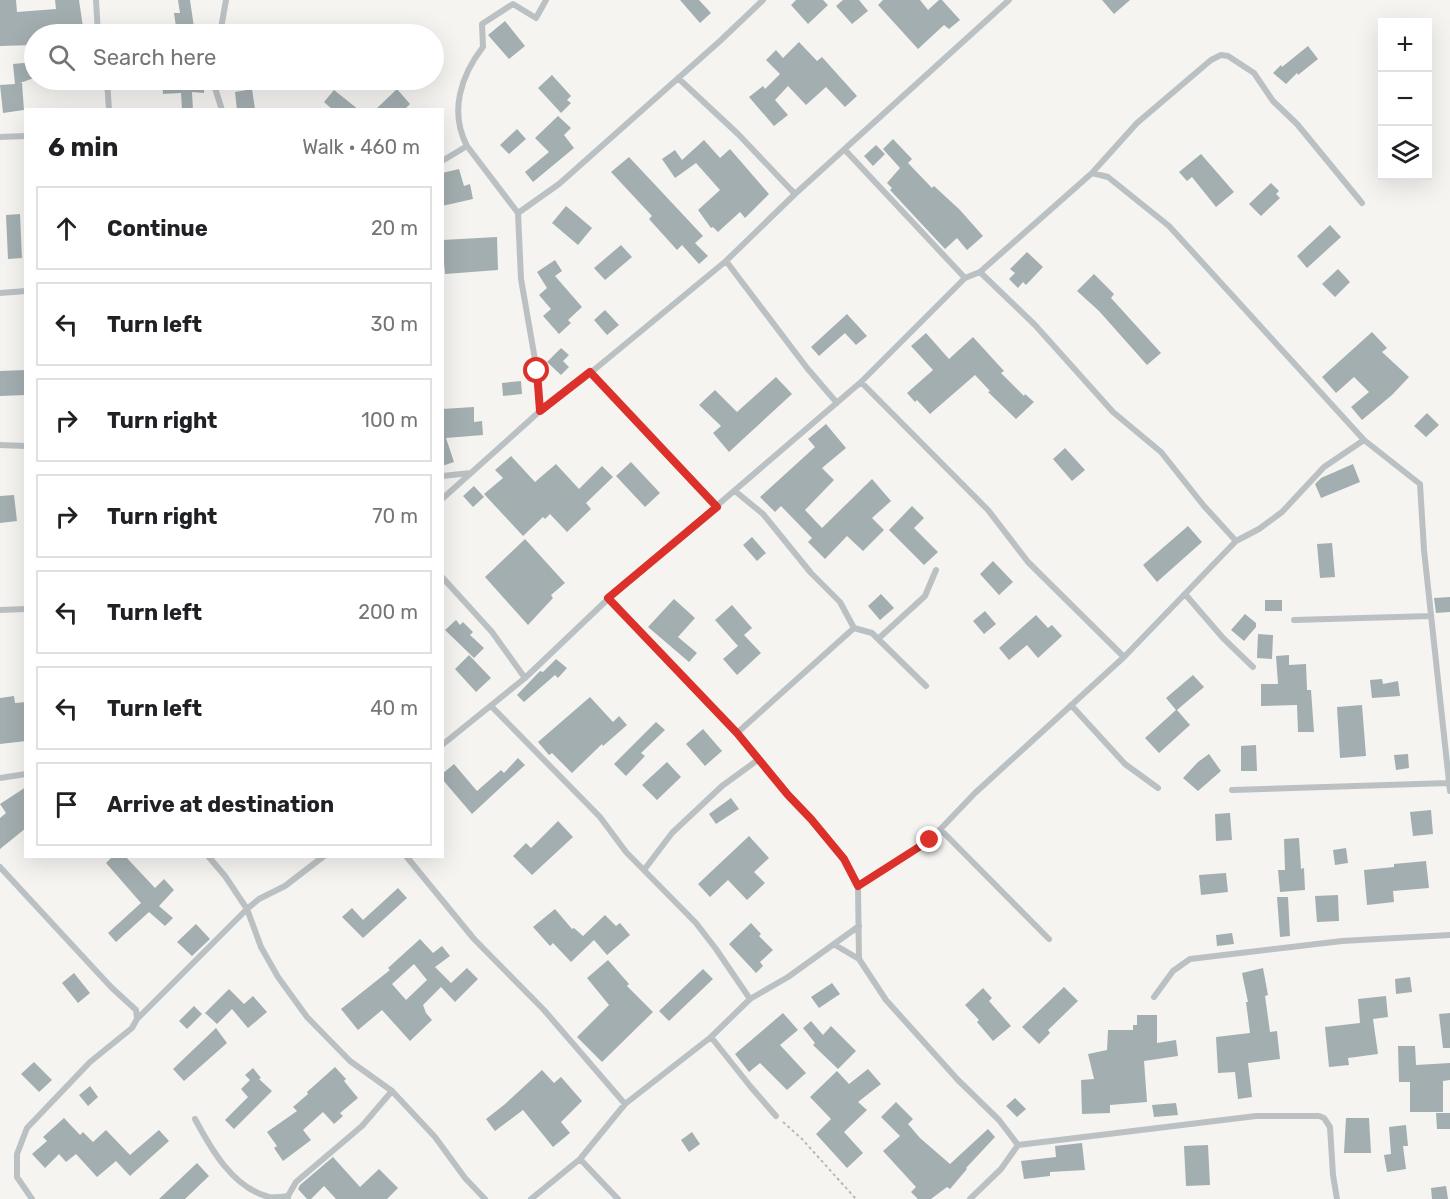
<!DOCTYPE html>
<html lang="en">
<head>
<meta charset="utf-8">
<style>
  body { margin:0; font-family:Rubik,sans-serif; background:#f2f2f2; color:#202124 }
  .controls { position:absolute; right:18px; top:18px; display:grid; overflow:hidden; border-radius:0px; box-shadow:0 6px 24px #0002 }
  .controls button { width:54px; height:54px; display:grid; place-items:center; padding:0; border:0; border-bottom:2px solid #e0e0e0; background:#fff; color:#202124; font:30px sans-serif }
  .stop { position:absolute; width:18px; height:18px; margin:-14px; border:4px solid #dc302a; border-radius:50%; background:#fff }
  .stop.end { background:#dc302a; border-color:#fff; box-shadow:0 2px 6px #0008 }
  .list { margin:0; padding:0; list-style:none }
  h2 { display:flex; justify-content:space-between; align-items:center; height:78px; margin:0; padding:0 24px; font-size:26px }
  h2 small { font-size:20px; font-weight:400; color:#757577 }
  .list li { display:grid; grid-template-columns:39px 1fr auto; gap:18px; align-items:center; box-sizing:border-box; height:84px; margin:0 12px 12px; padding:0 12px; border:2px solid #e0e0e0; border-radius:0px }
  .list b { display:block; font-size:22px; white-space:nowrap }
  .list em { font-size:20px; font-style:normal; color:#757577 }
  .icon { flex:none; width:33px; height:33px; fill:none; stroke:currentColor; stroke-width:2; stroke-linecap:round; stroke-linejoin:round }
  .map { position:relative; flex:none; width:1450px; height:1199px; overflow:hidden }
  .search { position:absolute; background:#fff; box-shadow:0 6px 24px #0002; left:24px; top:24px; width:420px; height:66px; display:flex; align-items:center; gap:15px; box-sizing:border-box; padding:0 21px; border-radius:33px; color:#757577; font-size:22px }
  .panel { position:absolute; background:#fff; box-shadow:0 6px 24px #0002; left:24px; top:108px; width:420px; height:750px; border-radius:0px }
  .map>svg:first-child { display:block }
</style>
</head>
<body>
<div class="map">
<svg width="1450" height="1199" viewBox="0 0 1450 1199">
  <rect width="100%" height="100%" fill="#f5f4f1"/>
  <!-- building -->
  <path fill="#a3aeb1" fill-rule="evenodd" d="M0 0H16L17 12 56 9 55 0H79L84 34H34V45L0 46Z
    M178 0H190L195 34H177L174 13H180Z
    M680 0H699L711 13 700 23Z
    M796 0H823L828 5 808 24 791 5Z
    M843 0H859L868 11 852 24 836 6Z
    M883 0H920L928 10 939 0H942L960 20 949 29 944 25 918 49 878 5Z
    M1102 0H1130L1114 14Z
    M505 21 525 46 509 59 488 35Z
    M799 42 817 61 822 57 857 96 845 107 826 87 806 105 788 86 775 100 788 115 774 126 749 97 763 86 765 89 780 74 766 60 776 50 783 58Z
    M1308 46 1318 59 1298 75 1297 73 1286 84 1273 73 1281 65 1282 67Z
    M34 62V78L20 83H22L24 110 3 113 0 85 15 84 13 64Z
    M552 75 571 96 567 100 571 103 561 113 538 88Z
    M162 80H204V93L192 92 193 110H182L181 93 163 94Z
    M252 89 255 109 237 110 235 92Z
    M397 89 410 104 404 110H375Z
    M334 90 359 110H333L324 102Z
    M558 116 571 128 564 135 574 148 533 182 525 172 549 152 535 138Z
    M517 129 526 139 509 154 500 145Z
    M893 139 912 159 908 163 932 188 934 186 960 210 983 236 967 250 957 238 945 249 890 190 892 188 887 183 900 168 883 149Z
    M704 140 720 158 730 149 769 194 745 218 740 212 718 232 713 227 711 228 698 210 720 190 696 163 675 178 662 159 675 150 682 160Z
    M876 145 885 154 873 166 864 156Z
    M1201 154 1234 192 1216 207 1192 177 1187 181 1179 172Z
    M629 157 703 236 695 243 708 256 699 264 682 245 677 250 649 219 652 216 611 172Z
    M459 169 464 186 470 184 473 199 442 206V173Z
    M1271 183 1279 191 1276 194 1280 198 1261 216 1249 204Z
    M566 206 592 228 578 245 552 223Z
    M20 214 22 258 8 259 6 215Z
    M1330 225 1341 237 1307 268 1297 256Z
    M497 237 498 270 445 274 442 240Z
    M621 245 632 257 605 280 594 268Z
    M1027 252 1043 267 1026 285 1023 282 1018 288 1009 279 1015 273 1010 269Z
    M555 260 562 271 555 276 582 307 568 320 571 323 559 334 543 316 551 309 539 295 547 288 537 272Z
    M1338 269 1350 282 1335 297 1322 284Z
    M1094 274 1114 294 1111 298 1161 353 1147 365 1099 311 1077 291Z
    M605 310 619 325 607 335 594 320Z
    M847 314 867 336 856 345 845 333 819 356 811 347Z
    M1372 332 1387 348 1382 352 1409 377 1392 395 1362 420 1351 407 1369 392 1354 377 1336 393 1322 377Z
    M926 333 949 359 973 337 1004 371 1001 373 1024 396 1025 394 1034 402 1016 419 988 392 990 391 975 375 930 414 917 400 915 402 907 393 933 370 911 346Z
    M561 348 569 355 563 361 569 367 561 375 547 362Z
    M26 370V395L0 396V371Z
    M776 377 792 394 729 452 713 433 721 426 699 405 715 390 737 412Z
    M521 381 522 394 503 396 502 383Z
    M474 407V422L482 421 483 435 446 438 454 462 442 466V409Z
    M1427 413 1439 425 1426 437 1414 426Z
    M826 424 846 448 822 468 834 480 805 510 822 528 872 479 891 501 872 518 884 530 863 551 847 536 825 559 808 542 812 538 781 506 775 512 760 497 815 447 808 439Z
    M1065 448 1085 470 1072 481 1053 459Z
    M511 456 535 482 556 464 579 489 602 466 613 477 586 503 591 509 567 532 550 514 545 519 543 517 523 536 484 494 503 478 495 470Z
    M631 462 660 493 645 507 616 476Z
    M1353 464 1360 482 1321 498 1315 484 1321 478Z
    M474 486 484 497 473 507 463 496Z
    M14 495 17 521 0 523V496Z
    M912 506 924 518 914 528 938 552 924 565 889 530Z
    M1188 526 1202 542 1157 582 1143 565Z
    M752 537 766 553 757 561 743 545Z
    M525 539 565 583 551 595 553 598 528 625 485 577Z
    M1332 543 1335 577 1320 578 1317 544Z
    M993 561 1013 582 999 595 980 574Z
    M881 594 894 608 880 620 868 606Z
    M1450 597V612L1436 613 1434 598Z
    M674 599 695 618 678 637 697 653 689 662 648 627Z
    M1265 600H1282V611H1265Z
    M732 605 752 628 744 635 761 653 737 675 723 659 738 646 715 620Z
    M985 611 996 624 984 634 973 621Z
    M1245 614 1256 623V627L1244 641 1231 630Z
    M1036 615 1048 628 1052 625 1062 636 1038 658 1027 645 1009 660 999 648Z
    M456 620 460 625 463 622 473 632 470 635 484 648 474 658 445 630Z
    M1258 634 1273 635 1272 659 1257 658Z
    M469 655 491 678 476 692 455 669Z
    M1289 655V665L1306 664 1307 690H1311L1314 732H1298L1297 705 1261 706V684H1278L1276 656Z
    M556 659 567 668 558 678 555 675 524 702 517 695 540 671 543 672Z
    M1193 675 1204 687 1177 710 1190 725 1159 753 1145 738 1176 710 1166 698Z
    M1382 679 1383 684 1398 681 1400 696 1372 698 1370 680Z
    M14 696 15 703 26 702V741L0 744V698Z
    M590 697 613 722 619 716 627 725 603 746 602 744 572 773 552 753 549 755 538 742Z
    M1362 705 1366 756 1340 758 1337 707Z
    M656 722 665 730 641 753 645 756 626 776 614 764Z
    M703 729 722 751 705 766 686 744Z
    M1256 745 1257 771H1241V746Z
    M1209 754 1221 771 1198 791 1183 778 1198 762Z
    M1408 754 1409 768 1396 770 1394 755Z
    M518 758 525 765 472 814 442 779V774L454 764 477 791 501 770 504 773Z
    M667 762 681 777 657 800 642 785Z
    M26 787V828L0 849V818L6 813 0 804Z
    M731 798 739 809 716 824 709 814Z
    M1431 810 1433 834 1413 836 1410 812Z
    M1230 813 1232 840 1216 841 1215 814Z
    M558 821 573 837 532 875 513 856 526 843 531 848Z
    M749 836 769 858 754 872 765 883 747 900 728 880 710 897 698 884Z
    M1299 838 1301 869 1304 868 1305 890 1280 892 1278 870H1285L1284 839Z
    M1346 848 1348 863 1335 865 1333 850Z
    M113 856H125L155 888 164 879 174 890 159 906 173 918 165 926 149 912 116 942 108 933 141 903 106 863Z
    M1426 861 1429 888 1393 891 1394 902 1367 905 1364 870 1394 867V864Z
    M1226 873 1228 892 1201 895 1199 875Z
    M398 888 407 898 363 938 342 917 352 908 363 920Z
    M1338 895 1339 921 1317 922 1315 896Z
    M1277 897H1288L1290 936 1280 937Z
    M555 909 572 929 574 928 583 936 605 915 616 926 620 923 630 935 607 955 594 940 571 962 553 943 550 946 533 927Z
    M751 923 761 934 759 936 773 950 760 962 763 966 756 973 729 944Z
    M196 924 210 939 192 956 177 942Z
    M1232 933 1234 944 1217 946 1216 935Z
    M420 939 433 953 442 946 450 956 435 967 451 983 467 968 478 979 455 1002 441 987 423 1005 426 1013 432 1020 410 1041 382 1010 358 1030 341 1009 390 970 388 968ZM414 964 427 980 406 1000 392 984Z
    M608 960 629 984 627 986 653 1012 602 1062 577 1037 609 1005 587 978Z
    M1263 968 1268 995 1265 996 1270 1032 1277 1031 1280 1059 1248 1063 1252 1097 1238 1099 1235 1072 1218 1073 1216 1037 1250 1033 1246 1002H1248L1242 973Z
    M703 969 713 979 669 1021 659 1011Z
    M74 973 90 993 78 1003 62 983Z
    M1410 977 1412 992 1396 994 1395 979Z
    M832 983 840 994 819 1008 811 997Z
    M1064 987 1078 1001 1048 1030 1050 1033 1039 1044 1022 1027Z
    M983 988 992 998 989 1001 1011 1026 993 1041 977 1022 979 1020 965 1005Z
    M229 989 244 1004 253 996 267 1012 248 1028 232 1009 217 1024 205 1013Z
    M1386 996 1388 1017 1373 1019 1378 1054 1348 1058 1349 1065 1329 1067 1325 1027 1360 1023 1358 999Z
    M194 1006 202 1014 187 1029 179 1021Z
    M783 1013 798 1030 780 1045 806 1073 787 1090 760 1063 749 1072 735 1054Z
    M1450 1013V1048H1443L1439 1014Z
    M1137 1015H1157V1043L1176 1040 1178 1056 1144 1061 1147 1102 1110 1105V1113L1082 1114 1081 1080 1094 1079 1088 1054 1107 1050 1108 1030H1133V1025H1137Z
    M811 1021 823 1035 831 1026 856 1051 838 1069 813 1045 815 1043 803 1028Z
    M216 1028 227 1043 184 1081 173 1069Z
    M1398 1046H1415L1416 1065 1450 1063V1080L1443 1081V1112H1410V1082H1399Z
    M34 1062 52 1080 39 1092 21 1074Z
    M335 1067 346 1079 344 1081 358 1098 340 1113 343 1116 334 1124 323 1112 303 1130 311 1140 283 1161 274 1148 277 1146 267 1132 297 1111 293 1107 308 1094 307 1092Z
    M253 1068 261 1078 259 1079 272 1091 234 1129 225 1120 248 1097 241 1089 250 1080 245 1075Z
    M868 1069 881 1084 858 1102 867 1110 844 1132 863 1153 847 1168 816 1134 831 1119 810 1097 837 1071 849 1084Z
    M542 1070 554 1083 561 1077 582 1101 561 1122 570 1133 553 1147 523 1110 495 1131 486 1119 504 1105Z
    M90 1086 98 1097 88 1106 79 1095Z
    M1015 1098 1026 1109 1017 1117 1006 1106Z
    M896 1102 913 1119 908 1124 920 1138 950 1164 988 1129 995 1137 966 1168 967 1169 950 1189 947 1187 931 1199H918L911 1192 916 1187 883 1151 900 1136 881 1117Z
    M1176 1103 1178 1115 1154 1117 1152 1105Z
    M1436 1113H1450V1129H1437Z
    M64 1118 80 1135 83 1132 93 1142 106 1130 130 1155 159 1130 169 1141 130 1176 116 1161 97 1177 76 1154 66 1162 59 1154 45 1168 32 1154 47 1141 43 1137Z
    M1346 1118H1369L1371 1153H1344Z
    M1406 1125 1408 1146H1403L1406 1169 1387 1172 1384 1155 1391 1154 1389 1127Z
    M692 1132 700 1144 689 1152 681 1140Z
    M1082 1143 1085 1170 1050 1172V1176L1024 1179 1021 1161 1056 1157 1055 1146Z
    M1208 1145 1210 1185 1186 1186 1184 1146Z
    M333 1157 360 1187 379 1169 398 1188 387 1199H336L324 1186 311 1199H307L298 1189 300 1185Z
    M197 1163 209 1176 185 1199H159Z
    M1446 1186 1448 1199H1432L1431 1188Z"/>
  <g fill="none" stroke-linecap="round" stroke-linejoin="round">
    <!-- path -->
    <path stroke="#b6babb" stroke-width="2" stroke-dasharray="3 3" stroke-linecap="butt" d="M596 379 710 499
      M783 1122 802 1139 856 1199"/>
    <!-- street -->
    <path stroke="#bbc1c3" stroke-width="6" d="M96 0 98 34
      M220 34 226 0
      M678 78 738 134 795 194
      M107 80 109 110
      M215 80 214 85 222 110
      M0 137 26 136
      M845 150 965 278
      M442 161 467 146
      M1092 173 1137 123 1211 60 1221 55 1228 56 1254 73 1273 101 1297 124 1362 203
      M518 213 559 184 720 41 763 0
      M726 261 807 368 837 403
      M0 293 26 291
      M861 382 988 510 1028 562 1124 657 1236 541
      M540 411 537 371 521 279 518 213 467 146C449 112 461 75 483 47L482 24 513 4 536 18 546 0
      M1364 440 1324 467 1282 512 1259 529 1236 541 1204 506 1161 452 1113 412 1035 325 980 272 1092 173 1108 177 1169 226 1364 440 1420 484 1424 550 1450 791
      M0 445 26 446
      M442 476 471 473
      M735 491 763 514 811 573 840 602 854 628 737 733
      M442 499 540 411 583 379 726 261 795 194 1009 0
      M442 577 492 632 525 678
      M1185 594 1223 638 1253 667
      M608 599 737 733 788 795 811 819 844 859 858 886 859 959 886 1000 958 1080 999 1120 1018 1145 1001 1169 970 1199
      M0 610 26 609
      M1294 620 1431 616
      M854 628 872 633 926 686
      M878 639 925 596 936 570
      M1071 705 1125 764 1158 788
      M492 707 600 817 626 852 696 923 716 949 750 999
      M442 745 525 678 608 599 861 382 965 278 980 272
      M0 778 26 774
      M1232 790 1449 783
      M941 830 1049 939
      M208 856 225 876 247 909 261 947 278 977 307 1017 350 1061 392 1091
      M406 856 474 939 544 1010 625 1104
      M0 867 111 987 136 1010 137 1019 132 1028 90 1062 27 1128 17 1154V1177L32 1199
      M644 870 672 833 722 786 759 759
      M858 886 930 840 975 793 1124 657
      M835 945 859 959
      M1154 997 1173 971 1190 959 1342 941 1450 935
      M137 1019 247 909 259 899 285 886 324 856
      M711 1037 750 1086 776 1116
      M195 1119C211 1149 233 1188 269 1197 275 1198 282 1197 288 1196
      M1018 1145 1256 1116H1319L1324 1118 1330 1127 1333 1175 1337 1199
      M580 1159 618 1199
      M288 1199V1196L296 1182 362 1126 392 1091 435 1137 465 1178 485 1199
      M531 1199 580 1159 625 1104 711 1037 750 999 788 977 859 926"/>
  </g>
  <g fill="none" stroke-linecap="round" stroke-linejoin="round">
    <!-- route -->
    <path stroke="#dc302a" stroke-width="8" d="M537 371 540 411 590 372 717 507 608 598 737 733 788 795 811 819 844 859 858 886 930 840"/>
  </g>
</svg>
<div class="controls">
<button>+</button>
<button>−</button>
<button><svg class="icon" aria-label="layers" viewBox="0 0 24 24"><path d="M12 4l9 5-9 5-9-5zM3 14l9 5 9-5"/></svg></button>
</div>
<div class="stop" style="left:537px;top:371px"></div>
<div class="stop end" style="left:930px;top:840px"></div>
<div class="search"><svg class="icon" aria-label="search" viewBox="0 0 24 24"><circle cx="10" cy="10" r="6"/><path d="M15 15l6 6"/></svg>Search here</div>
<section class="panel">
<h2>6 min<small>Walk · 460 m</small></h2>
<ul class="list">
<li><svg class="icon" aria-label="ahead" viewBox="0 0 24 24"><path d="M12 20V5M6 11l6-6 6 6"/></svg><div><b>Continue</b></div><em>20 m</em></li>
<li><svg class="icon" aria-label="left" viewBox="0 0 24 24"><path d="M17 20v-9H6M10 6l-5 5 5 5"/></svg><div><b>Turn left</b></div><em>30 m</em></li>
<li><svg class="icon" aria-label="right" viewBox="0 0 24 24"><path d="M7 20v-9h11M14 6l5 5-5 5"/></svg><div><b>Turn right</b></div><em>100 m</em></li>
<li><svg class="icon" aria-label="right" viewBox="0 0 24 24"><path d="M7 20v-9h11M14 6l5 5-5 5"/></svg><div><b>Turn right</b></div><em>70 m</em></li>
<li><svg class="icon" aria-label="left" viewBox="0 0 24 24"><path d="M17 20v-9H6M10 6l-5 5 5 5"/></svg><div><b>Turn left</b></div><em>200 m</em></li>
<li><svg class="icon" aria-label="left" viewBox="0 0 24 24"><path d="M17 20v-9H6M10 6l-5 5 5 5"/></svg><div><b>Turn left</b></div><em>40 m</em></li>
<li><svg class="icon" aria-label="arrive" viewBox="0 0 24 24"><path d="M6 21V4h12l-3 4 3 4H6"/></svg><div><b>Arrive at destination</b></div></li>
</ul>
</section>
</div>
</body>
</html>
